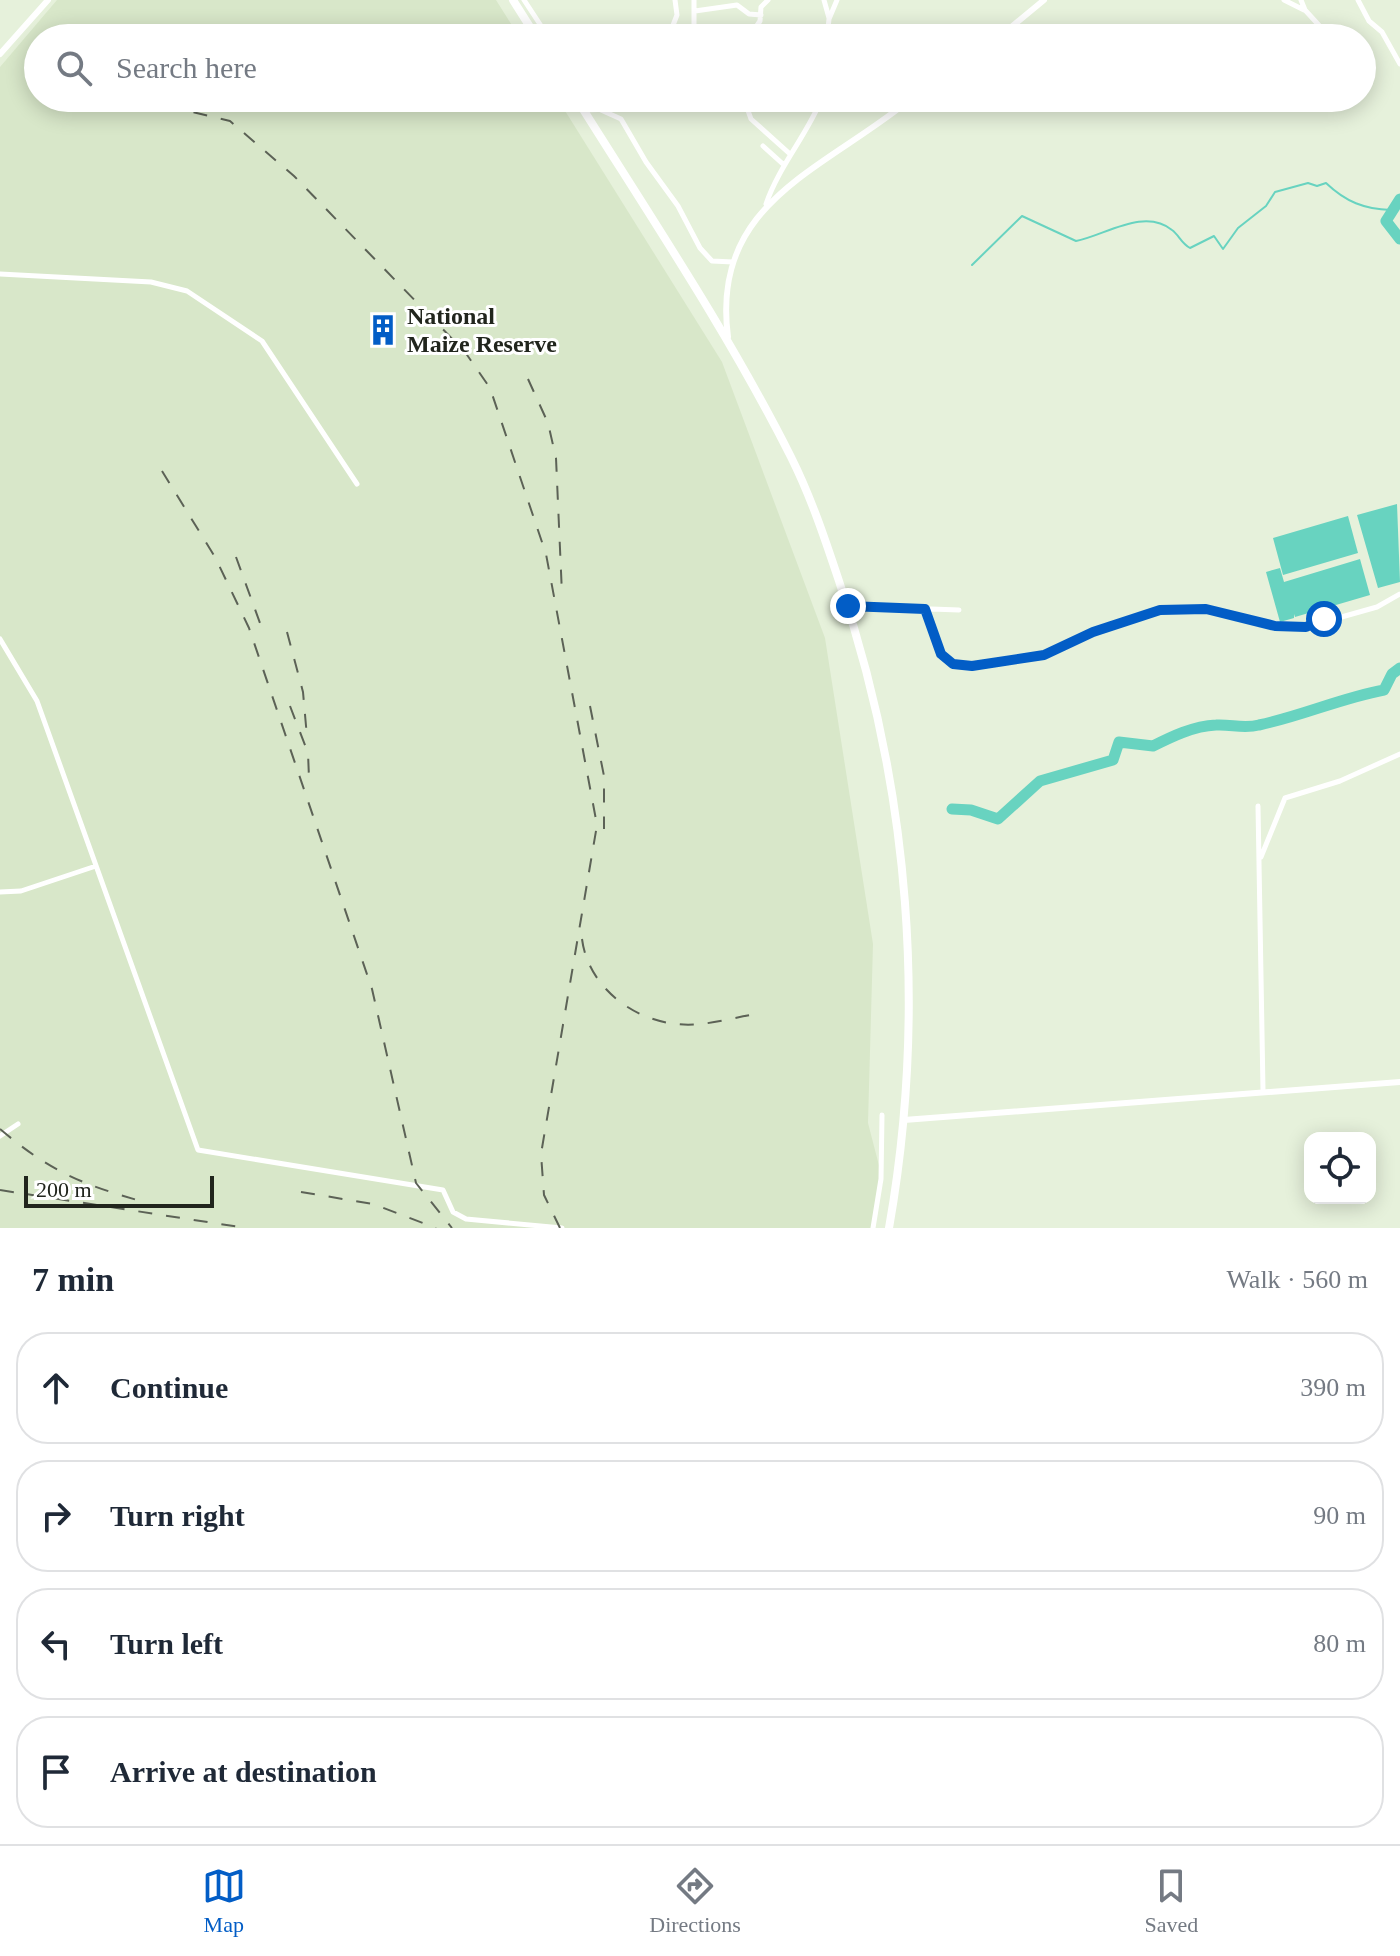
<!DOCTYPE html>
<html lang="en">
<head>
<meta charset="utf-8">
<style>
  body { margin:0; font-family:"Times New Roman",serif; background:#f6f6f7; color:#1f2937 }
  .controls { position:absolute; right:24px; bottom:24px; display:grid; overflow:hidden; border-radius:16px; box-shadow:0 4px 20px #0003 }
  .controls button { width:72px; height:72px; display:grid; place-items:center; padding:0; border:0; border-bottom:2px solid #e0e1e3; background:#fff; color:#1f2937; font:40px sans-serif }
  .scale { position:absolute; left:24px; bottom:20px; width:190px; box-sizing:border-box; padding-left:8px; border:4px solid #21251d; border-top:0; font-size:22px; line-height:28px; white-space:nowrap; color:#21251d; -webkit-text-stroke:6px #fff; paint-order:stroke }
  .stop { position:absolute; width:24px; height:24px; margin:-18px; border:6px solid #025dc6; border-radius:50%; background:#fff }
  .stop.end { background:#025dc6; border-color:#fff; box-shadow:0 2px 8px #0008 }
  .list { margin:0; padding:0; list-style:none }
  h2 { display:flex; justify-content:space-between; align-items:center; height:104px; margin:0; padding:0 32px; font-size:34px }
  h2 small { font-size:26px; font-weight:400; color:#747a83 }
  .list li { display:grid; grid-template-columns:52px 1fr auto; gap:24px; align-items:center; box-sizing:border-box; height:112px; margin:0 16px 16px; padding:0 16px; border:2px solid #e0e1e3; border-radius:32px }
  .list b { display:block; font-size:30px; white-space:nowrap }
  .list em { font-size:26px; font-style:normal; color:#747a83 }
  .icon { flex:none; width:44px; height:44px; fill:none; stroke:currentColor; stroke-width:2; stroke-linecap:round; stroke-linejoin:round }
  .map { position:relative; flex:none; width:1400px; height:1228px; overflow:hidden }
  .search { position:absolute; background:#fff; box-shadow:0 4px 20px #0003; left:24px; right:24px; top:24px; height:88px; display:flex; align-items:center; gap:20px; box-sizing:border-box; padding:0 28px; border-radius:44px; color:#747a83; font-size:30px }
  .sheet { height:616px; background:#fff }
  nav { display:flex; justify-content:space-around; align-items:center; box-sizing:border-box; height:112px; border-top:2px solid #e0e1e3; background:#fff; font-size:22px; color:#747a83 }
  nav a { display:grid; justify-items:center; gap:4px }
  nav .on { color:#025dc6 }
  .map>svg:first-child { display:block }
</style>
</head>
<body>
<div class="map">
<svg width="1400" height="1228" viewBox="0 0 1400 1228">
  <rect width="100%" height="100%" fill="#e6f1db"/>
  <!-- built -->
  <path fill="#d8e7c9" d="M57 0H496L520 38H38V98H557L722 362 825 638 873 944 868 1123 883 1181 873 1228H0V67Z"/>
  <!-- water -->
  <path fill="#68d3c0" d="M1397 504 1400 582 1378 588 1357 515Z
    M1348 516 1358 553 1283 575 1273 538Z
    M1360 559 1370 595 1295 617 1294 614V618L1280 622 1266 572 1280 568 1284 582Z"/>
  <g fill="none" stroke-linecap="round" stroke-linejoin="round">
    <!-- stream -->
    <path stroke="#68d3c0" stroke-width="2" d="M972 265 1022 216 1076 241C1104 236 1144 207 1172 230 1179 235 1181 243 1190 248L1214 236 1223 249 1238 228 1266 206 1275 192 1308 183 1317 186 1326 183C1346 202 1364 209 1391 210"/>
    <!-- river -->
    <path stroke="#68d3c0" stroke-width="11" d="M1400 199 1386 221 1400 239
      M952 809 971 810 998 819 1040 781 1113 760 1119 742 1153 746C1171 737 1193 726 1216 725 1231 724 1243 729 1259 725 1302 716 1341 698 1384 690L1392 674 1400 668"/>
    <!-- minor -->
    <path stroke="#fff" stroke-width="5" d="M524 0 549 38
      M694 0V38
      M824 0 829 18
      M1284 0 1304 10
      M1301 0 1305 10 1326 33 1325 38
      M1358 0 1369 21 1382 32 1400 64
      M695 11 737 5 749 14 761 15
      M668 38 677 15 675 0
      M757 38 752 33 760 21 761 7 768 0
      M827 38 829 19 837 0
      M589 98 601 110 621 119 646 162 678 206 700 248 712 261 733 262
      M736 98 746 105 751 119 790 154
      M809 98 817 108
      M613 108 622 98
      M1306 109 1309 98
      M584 110 612 109 640 98
      M763 146 784 165
      M766 204C779 166 807 135 822 98
      M0 274 151 282 187 291 262 341 357 484
      M848 606 959 610
      M925 609 941 654 953 664 972 666 1044 655 1093 632 1160 610 1206 609 1275 626 1306 627 1377 607 1400 594
      M0 639 37 701 198 1150 443 1190 453 1212 466 1219 562 1228
      M1258 806 1263 1090
      M1261 857 1285 798 1340 781 1400 754
      M0 892 21 891 96 866
      M0 1136 18 1124
      M873 1228 881 1179 882 1115"/>
    <!-- tertiary -->
    <path stroke="#fff" stroke-width="6" d="M998 38 1044 0
      M0 54 48 0
      M728 337C710 201 825 170 912 98
      M904 1120 1400 1082"/>
    <!-- trunk -->
    <path stroke="#fff" stroke-width="8" d="M513 0 537 38
      M576 98C650 216 728 332 791 457 811 497 825 539 839 581 910 789 927 1012 889 1228"/>
    <!-- rail -->
    <path stroke="#5c6256" stroke-width="2" stroke-dasharray="14 14" stroke-linecap="butt" d="M82 107 176 108 230 121 294 176 465 352 490 388 546 554 597 825 541 1154 544 1195 560 1228
      M528 379 548 423 556 458 562 594
      M162 471 215 557 249 628 372 989 416 1183 452 1228
      M236 557 264 634
      M287 632 303 692 307 737
      M290 706 308 753 309 778
      M590 706 604 776V829
      M582 939C588 986 632 1020 677 1024 701 1027 727 1019 751 1015
      M0 1129C51 1172 81 1184 144 1202
      M0 1190 246 1228
      M301 1192 373 1204 436 1228"/>
  </g>
  <g fill="none" stroke-linecap="round" stroke-linejoin="round">
    <!-- route -->
    <path stroke="#025dc6" stroke-width="10" d="M848 606 925 609 941 654 953 664 972 666 1044 655 1093 632 1160 610 1206 609 1275 626 1306 627 1324 619"/>
  </g>
  <!-- icons -->
  <defs>
    <symbol id="building-bare" viewBox="-9 -9 18 18"><path d="M-4-6H4V6H1V3H-1V6H-4ZM-2.5-4.3h1.7v1.8h-1.7ZM.8-4.3h1.7v1.8H.8ZM-2.5-1h1.7V.8h-1.7ZM.8-1h1.7V.8H.8Z" fill="#025dc6" stroke="#fff" stroke-width="2.5" paint-order="stroke"/></symbol>
  </defs>
  <g fill-rule="evenodd">
    <use href="#building-bare" x="361" y="308" width="44" height="44"/>
  </g>
  <g text-anchor="middle" stroke-width="6" stroke-linejoin="round" paint-order="stroke">
    <!-- poi labels -->
    <g font-size="24" font-weight="bold" fill="#21251d" stroke="#fff" text-anchor="start">
      <text x="407" y="324">National<tspan x="407" dy="28">Maize Reserve</tspan></text>
    </g>
  </g>
</svg>
<div class="controls">
<button><svg class="icon" aria-label="locate" viewBox="0 0 24 24"><circle cx="12" cy="12" r="6"/><path d="M12 2v4M12 18v4M2 12h4M18 12h4"/></svg></button>
</div>
<div class="scale">200 m</div>
<div class="stop" style="left:1324px;top:619px"></div>
<div class="stop end" style="left:848px;top:606px"></div>
<div class="search"><svg class="icon" aria-label="search" viewBox="0 0 24 24"><circle cx="10" cy="10" r="6"/><path d="M15 15l6 6"/></svg>Search here</div>
</div>
<section class="sheet">
<h2>7 min<small>Walk · 560 m</small></h2>
<ul class="list">
<li><svg class="icon" aria-label="ahead" viewBox="0 0 24 24"><path d="M12 20V5M6 11l6-6 6 6"/></svg><div><b>Continue</b></div><em>390 m</em></li>
<li><svg class="icon" aria-label="right" viewBox="0 0 24 24"><path d="M7 20v-9h11M14 6l5 5-5 5"/></svg><div><b>Turn right</b></div><em>90 m</em></li>
<li><svg class="icon" aria-label="left" viewBox="0 0 24 24"><path d="M17 20v-9H6M10 6l-5 5 5 5"/></svg><div><b>Turn left</b></div><em>80 m</em></li>
<li><svg class="icon" aria-label="arrive" viewBox="0 0 24 24"><path d="M6 21V4h12l-3 4 3 4H6"/></svg><div><b>Arrive at destination</b></div></li>
</ul>
</section>
<nav>
<a class="on"><svg class="icon" aria-label="map" viewBox="0 0 24 24"><path d="M3 6l6-2 6 2 6-2v14l-6 2-6-2-6 2zM9 4v14M15 6v14"/></svg>Map</a>
<a><svg class="icon" aria-label="directions" viewBox="0 0 24 24"><path d="M12 3l9 9-9 9-9-9zM9 14v-3h6M13 9l2 2-2 2"/></svg>Directions</a>
<a><svg class="icon" aria-label="saved" viewBox="0 0 24 24"><path d="M7 4h10v16l-5-4-5 4z"/></svg>Saved</a>
</nav>
</body>
</html>
